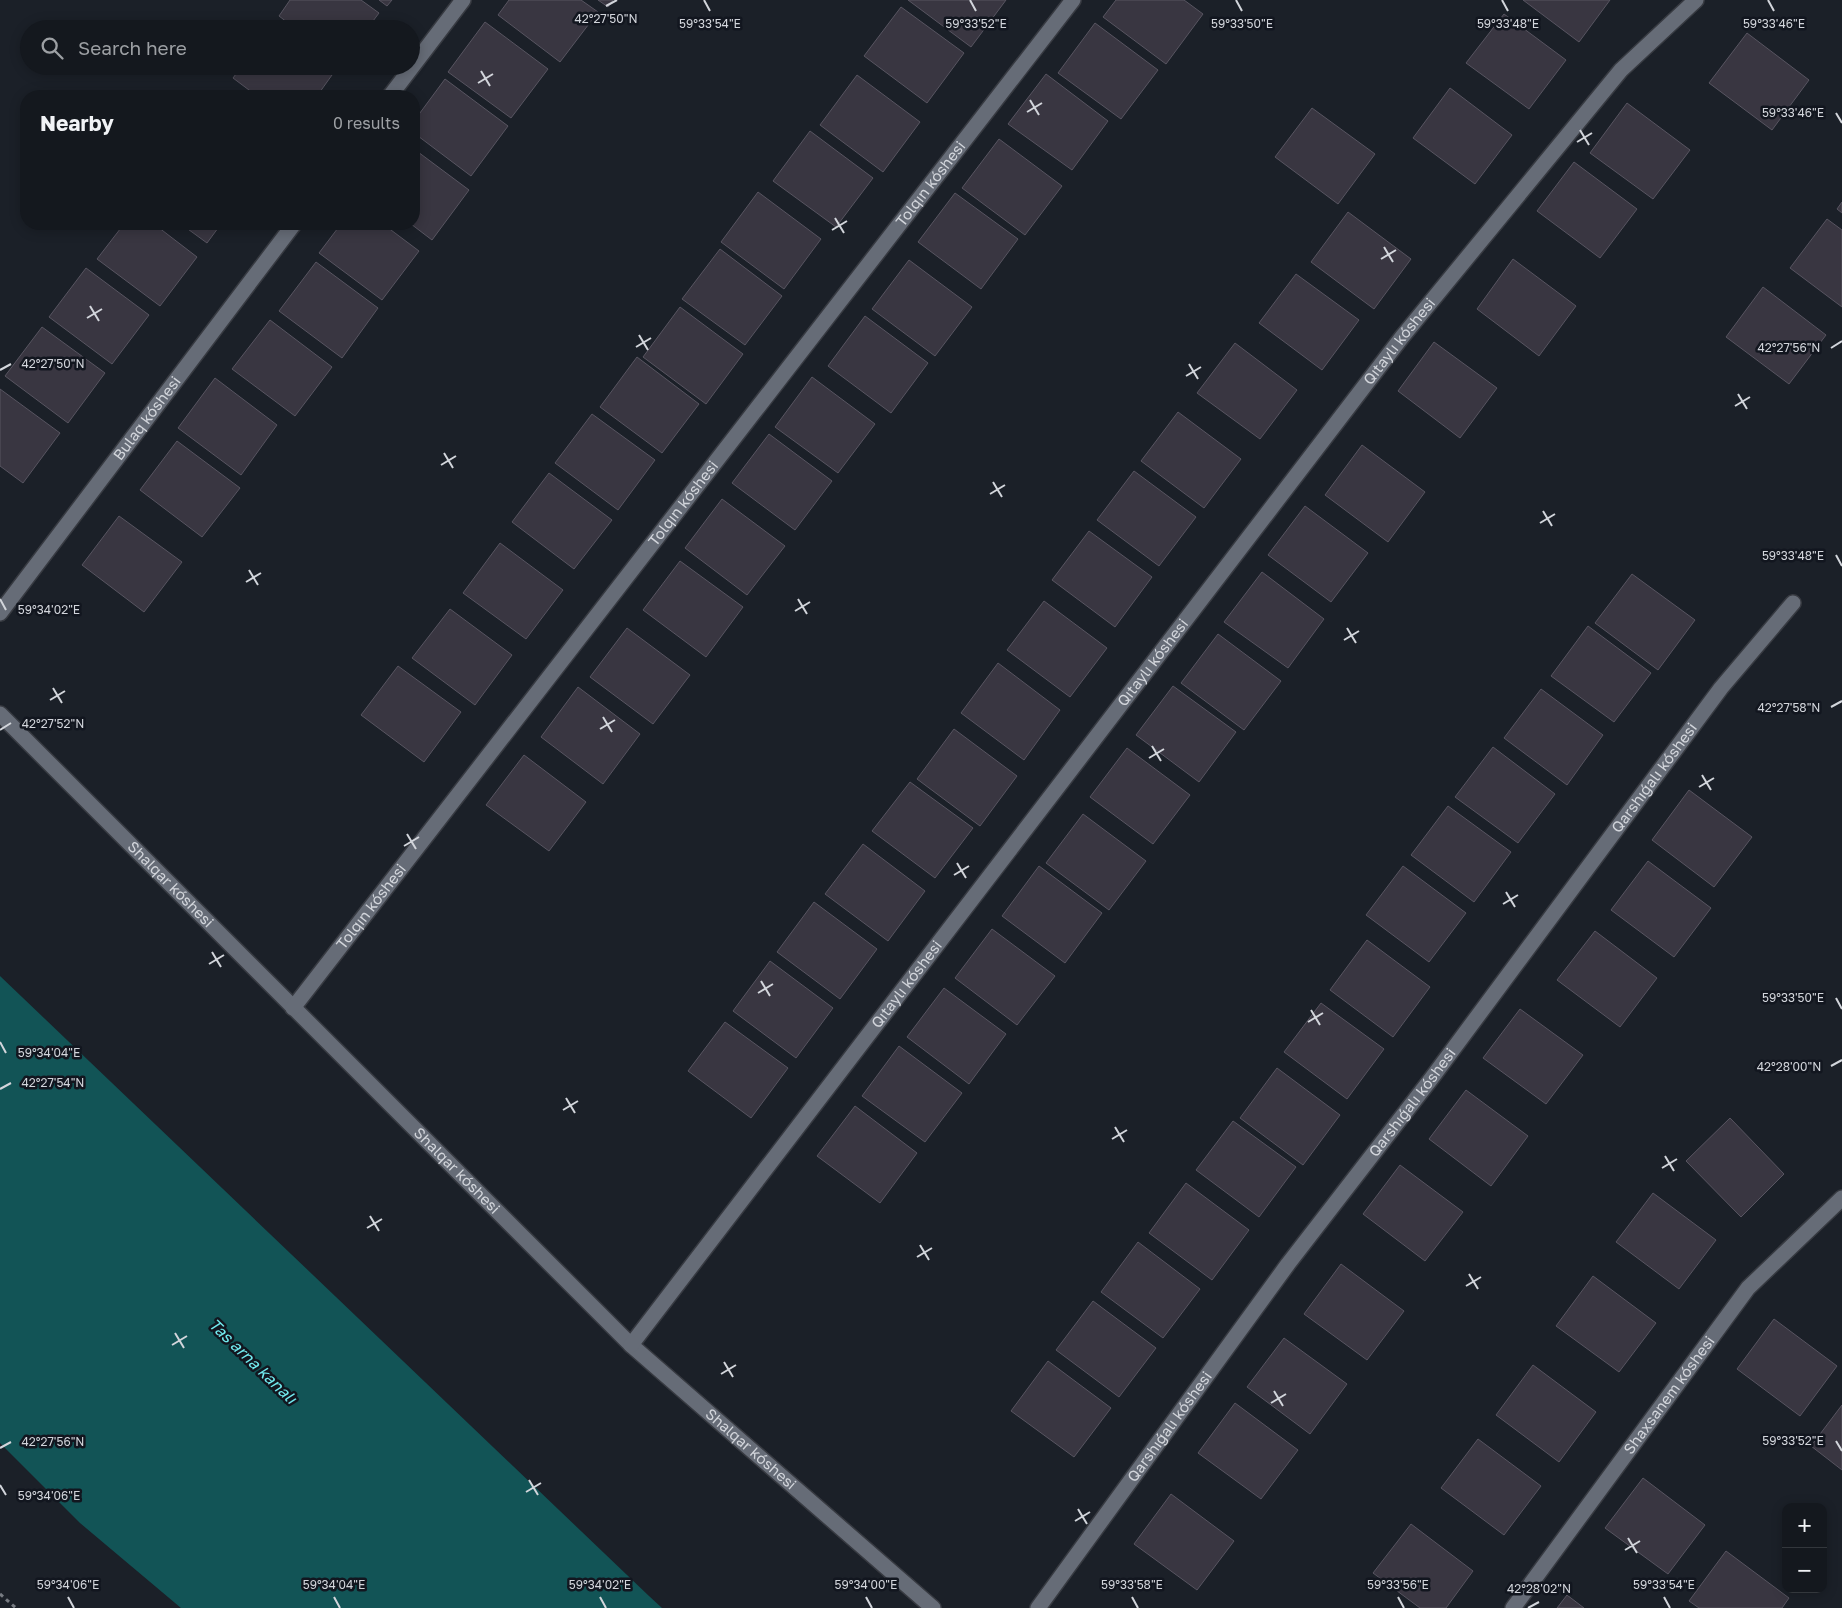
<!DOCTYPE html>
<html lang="en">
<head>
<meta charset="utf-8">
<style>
  body { margin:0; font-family:"Golos Text",sans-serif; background:#21252b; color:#f1f3f6 }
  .controls { position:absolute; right:15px; bottom:15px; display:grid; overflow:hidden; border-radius:10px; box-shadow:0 2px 12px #0003 }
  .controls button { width:45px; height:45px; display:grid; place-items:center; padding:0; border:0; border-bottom:1px solid #33373c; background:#14181e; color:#f1f3f6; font:25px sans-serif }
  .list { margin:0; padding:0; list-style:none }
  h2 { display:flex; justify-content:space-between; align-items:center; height:65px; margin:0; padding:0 20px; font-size:21px }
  h2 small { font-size:16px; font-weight:400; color:#9da0a4 }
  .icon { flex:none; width:28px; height:28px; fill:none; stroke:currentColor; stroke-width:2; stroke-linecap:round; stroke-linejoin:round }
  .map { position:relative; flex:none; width:1842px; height:1608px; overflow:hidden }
  .search { position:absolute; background:#14181e; box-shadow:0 2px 12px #0003; left:20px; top:20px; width:400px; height:55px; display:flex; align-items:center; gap:12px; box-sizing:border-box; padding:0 18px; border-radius:28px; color:#9da0a4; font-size:19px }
  .panel { position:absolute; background:#14181e; box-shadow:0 2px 12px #0003; left:20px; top:90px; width:400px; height:140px; border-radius:20px }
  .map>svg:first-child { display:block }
</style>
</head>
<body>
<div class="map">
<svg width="1842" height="1608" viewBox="0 0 1842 1608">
  <rect width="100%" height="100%" fill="#1b2028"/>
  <!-- water -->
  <path fill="#125456" d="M0 976 649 1596 662 1608H181L80 1523 0 1443Z"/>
  <!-- building -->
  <path fill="#393641" stroke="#585561" d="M290 0H361L379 13 367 29H296L279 16Z
    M379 0H392L387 6Z
    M509 0H581L598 12 560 62 498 15Z
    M598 0H613L608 7Z
    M908 0H1006L971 47Z
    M1116 0H1184L1203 14 1166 64 1103 17Z
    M1523 0H1610L1579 42Z
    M901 7 964 53 927 103 864 56Z
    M1504 14 1566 60 1529 109 1466 63Z
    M485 22 548 69 511 118 448 72Z
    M1095 23 1158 70 1121 119 1058 73Z
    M1747 33 1809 80 1772 130 1709 83Z
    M242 66H320L332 75 317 96H257L233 78Z
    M1046 74 1108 121 1072 170 1008 124Z
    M857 75 920 122 883 172 820 125Z
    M445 79 508 126 471 176 414 133V121Z
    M1450 88 1512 135 1475 184 1413 138Z
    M1627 103 1690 150 1653 199 1590 153Z
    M1312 108 1375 154 1338 204 1275 157Z
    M810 131 873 178 836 227 773 181Z
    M999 139 1062 186 1025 235 962 188Z
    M414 149 469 190 432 240 411 224H414Z
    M1574 162 1637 209 1600 258 1537 211Z
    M758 192 821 239 784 289 721 242Z
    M955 193 1018 239 981 289 918 242Z
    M1842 202V213L1837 209Z
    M1348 212 1411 259 1374 309 1311 262Z
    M1827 219 1842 230V307L1790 268Z
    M124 224H154L197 257 160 306 97 259Z
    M181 224H221L207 243Z
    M341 224H383L419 251 382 300 319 253Z
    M720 249 782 296 745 345 682 299Z
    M1513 259 1576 306 1539 356 1477 309Z
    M909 260 972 307 935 356 872 309Z
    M316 262 378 308 342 358 279 311Z
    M86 268 149 315 112 364 49 317Z
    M1296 274 1359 320 1322 370 1259 323Z
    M1763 287 1826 335 1789 384 1726 337Z
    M680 307 743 354 706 404 643 357Z
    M865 316 928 363 891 413 828 366Z
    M270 320 332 367 295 416 232 369Z
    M42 327 105 373 68 423 5 376Z
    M1434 342 1497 388 1460 438 1398 391Z
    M1235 343 1297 390 1260 439 1197 393Z
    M637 357 699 404 662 453 600 407Z
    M812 377 875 424 838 473 775 427Z
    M215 378 277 425 241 475 178 428Z
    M0 389 60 433 23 483 0 466Z
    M1178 412 1241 459 1204 508 1141 461Z
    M592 414 655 460 618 510 555 463Z
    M769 434 832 481 795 530 732 483Z
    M177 441 240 488 202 537 140 490Z
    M1362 445 1425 492 1388 542 1325 495Z
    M1134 471 1196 517 1159 566 1097 520Z
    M549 473 612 520 574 569 512 522Z
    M722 499 785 546 747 595 685 548Z
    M1305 506 1368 553 1331 602 1268 555Z
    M119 516 182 562 144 612 82 565Z
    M1089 531 1152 577 1115 627 1052 580Z
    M500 543 563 590 526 639 463 593Z
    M680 561 743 607 706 657 643 610Z
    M1262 572 1324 619 1288 668 1224 622Z
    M1632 574 1695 620 1658 670 1595 623Z
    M1044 601 1107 648 1070 697 1007 650Z
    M450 609 512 655 475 705 412 658Z
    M1588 626 1651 673 1614 722 1551 676Z
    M627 628 690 675 653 724 590 677Z
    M1218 634 1281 681 1244 730 1181 683Z
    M998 663 1060 710 1024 760 961 713Z
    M398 666 461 712 424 762 361 715Z
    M1173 686 1236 732 1199 782 1136 735Z
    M578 687 640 734 603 784 541 737Z
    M1541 689 1603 735 1567 785 1504 738Z
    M954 729 1017 776 980 826 917 779Z
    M1493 747 1555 794 1518 843 1455 797Z
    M1127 748 1190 795 1153 844 1090 797Z
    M524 755 586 802 549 851 486 805Z
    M910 782 973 828 935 878 872 831Z
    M1689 790 1752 837 1714 887 1652 840Z
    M1448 806 1511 852 1474 902 1411 855Z
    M1083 814 1146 861 1109 910 1046 863Z
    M863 844 925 891 888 941 825 894Z
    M1648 861 1711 908 1674 957 1611 910Z
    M1039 866 1102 913 1065 963 1002 916Z
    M1403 866 1466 913 1429 962 1366 915Z
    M814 902 877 949 840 999 777 952Z
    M992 929 1055 976 1017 1025 955 978Z
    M1595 931 1657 978 1620 1027 1557 980Z
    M1367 940 1430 987 1393 1037 1330 990Z
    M770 961 833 1008 796 1058 733 1011Z
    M944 988 1006 1034 969 1084 907 1037Z
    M1321 1003 1384 1049 1347 1099 1284 1052Z
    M1520 1009 1583 1055 1546 1104 1483 1058Z
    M725 1022 788 1068 751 1118 688 1071Z
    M899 1046 962 1093 925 1142 862 1096Z
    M1277 1068 1340 1115 1303 1165 1240 1118Z
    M1466 1090 1528 1136 1491 1186 1429 1139Z
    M855 1106 917 1153 880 1203 817 1156Z
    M1730 1118 1784 1174 1741 1217 1686 1161Z
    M1233 1121 1296 1167 1259 1217 1196 1170Z
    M1400 1165 1463 1212 1425 1261 1363 1214Z
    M1186 1183 1249 1230 1212 1280 1149 1233Z
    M1653 1193 1716 1240 1679 1289 1616 1242Z
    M1138 1242 1200 1289 1163 1338 1101 1292Z
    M1341 1264 1404 1311 1367 1360 1304 1314Z
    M1593 1276 1656 1323 1619 1372 1556 1326Z
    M1093 1301 1156 1348 1119 1397 1056 1350Z
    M1774 1319 1837 1366 1800 1416 1737 1369Z
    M1284 1338 1347 1384 1310 1434 1247 1387Z
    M1048 1361 1111 1408 1074 1457 1011 1411Z
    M1533 1365 1596 1412 1559 1462 1496 1415Z
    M1235 1403 1298 1450 1261 1499 1198 1453Z
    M1842 1405V1470L1811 1446Z
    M1478 1439 1541 1486 1504 1535 1441 1488Z
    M1643 1478 1705 1525 1668 1574 1605 1528Z
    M1171 1494 1234 1541 1197 1590 1134 1544Z
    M1411 1524 1473 1571 1446 1608H1420L1373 1573Z
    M1726 1551 1789 1598 1782 1608H1699L1689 1601Z
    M1567 1595 1584 1608H1557Z"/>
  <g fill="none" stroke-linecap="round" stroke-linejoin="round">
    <defs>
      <g id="minor">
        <path d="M390 96 463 0"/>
        <path id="s1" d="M0 613 294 224"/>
        <path id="s2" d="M0 714 631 1345 933 1608"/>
        <path id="s3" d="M293 1008 1073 0"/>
        <path id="s4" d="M631 1345 1402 337 1621 70 1696 0"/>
        <path id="s5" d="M1038 1608 1288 1264 1431 1079 1721 688 1793 603"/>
        <path id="s6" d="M1513 1608 1748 1288 1842 1198"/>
      </g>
    </defs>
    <!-- minor casing -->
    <use href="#minor" stroke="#373a41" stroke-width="18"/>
    <!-- path -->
    <path stroke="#777b82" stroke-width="3" stroke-dasharray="4 4" stroke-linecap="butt" d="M0 1594 16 1608"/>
    <!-- minor -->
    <use href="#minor" stroke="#666c77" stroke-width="15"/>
  </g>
  <!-- ticks -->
  <path fill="none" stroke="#d2d5db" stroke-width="2" d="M704 0 710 11M970 0 976 11M1236 0 1242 11M1502 0 1508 11M1768 0 1774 11M606 6 617 0M481 71 490 86M478 83 493 74M1030 100 1039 115M1027 112 1042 103M1836 113 1842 123M1580 130 1589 145M1577 142 1592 133M835 218 844 233M832 230 847 221M1384 247 1393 262M1381 259 1396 250M90 306 99 321M87 318 102 309M639 335 648 350M636 347 651 338M1831 348 1842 341M1189 364 1198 379M0 370 11 364M1186 376 1201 367M1738 394 1747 409M1735 406 1750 397M444 453 453 468M441 465 456 456M993 482 1002 497M990 494 1005 485M1543 511 1552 526M1540 523 1555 514M1836 555 1842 566M249 570 258 585M246 582 261 573M0 599 6 610M798 599 807 614M795 611 810 602M1347 628 1356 643M1344 640 1359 631M53 688 62 703M50 700 65 691M1831 707 1842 701M603 717 612 732M600 729 615 720M0 730 11 723M1152 746 1161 761M1149 758 1164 749M1702 775 1711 790M1699 787 1714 778M407 834 416 849M404 846 419 837M957 863 966 878M954 875 969 866M1506 892 1515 907M1503 904 1518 895M212 952 221 967M209 964 224 955M761 981 770 996M758 993 773 984M1836 998 1842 1009M1311 1010 1320 1025M1308 1022 1323 1013M0 1042 6 1053M1831 1066 1842 1060M0 1089 11 1083M566 1098 575 1113M563 1110 578 1101M1115 1127 1124 1142M1112 1139 1127 1130M1665 1156 1674 1171M1662 1168 1677 1159M370 1216 379 1231M367 1228 382 1219M920 1245 929 1260M917 1257 932 1248M1469 1274 1478 1289M1466 1286 1481 1277M175 1333 184 1348M172 1345 187 1336M724 1362 733 1377M721 1374 736 1365M1274 1391 1283 1406M1271 1403 1286 1394M1836 1441 1842 1451M0 1448 11 1442M529 1480 538 1495M0 1485 6 1495M526 1492 541 1483M1078 1509 1087 1524M1075 1521 1090 1512M1628 1538 1637 1553M1625 1550 1640 1541M68 1597 74 1608M334 1597 340 1608M600 1597 606 1608M866 1597 872 1608M1132 1597 1138 1608M1398 1597 1404 1608M1664 1597 1670 1608M1528 1608 1539 1602"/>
  <g text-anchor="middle" stroke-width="5" stroke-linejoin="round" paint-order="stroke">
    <!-- street labels -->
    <g font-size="15" fill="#d2d5db" stroke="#12161f">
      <text dy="5" stroke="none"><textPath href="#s3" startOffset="1042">Tolqın kóshesi</textPath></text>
      <text dy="5" stroke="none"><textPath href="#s4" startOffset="1264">Qıtaylı kóshesi</textPath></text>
      <text dy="5" stroke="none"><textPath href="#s1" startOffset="244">Bulaq kóshesi</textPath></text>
      <text dy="5" stroke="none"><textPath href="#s3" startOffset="638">Tolqın kóshesi</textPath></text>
      <text dy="5" stroke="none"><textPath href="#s4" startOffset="859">Qıtaylı kóshesi</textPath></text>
      <text dy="5" stroke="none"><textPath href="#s5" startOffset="1034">Qarshıǵalı kóshesi</textPath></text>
      <text dy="5" stroke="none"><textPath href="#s2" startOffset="241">Shalqar kóshesi</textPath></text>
      <text dy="5" stroke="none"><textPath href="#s3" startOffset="128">Tolqın kóshesi</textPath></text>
      <text dy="5" stroke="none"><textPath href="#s4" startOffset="454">Qıtaylı kóshesi</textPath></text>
      <text dy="5" stroke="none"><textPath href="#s5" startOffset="629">Qarshıǵalı kóshesi</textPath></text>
      <text dy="5" stroke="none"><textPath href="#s2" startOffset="646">Shalqar kóshesi</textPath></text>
      <text dy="5" stroke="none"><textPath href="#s6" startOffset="264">Shaxsanem kóshesi</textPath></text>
      <text dy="5" stroke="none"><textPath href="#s5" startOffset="224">Qarshıǵalı kóshesi</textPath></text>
      <text dy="5" stroke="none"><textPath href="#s2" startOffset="1051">Shalqar kóshesi</textPath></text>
    </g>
    <!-- water labels -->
    <g font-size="16" font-style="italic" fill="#71eaef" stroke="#12161f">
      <text transform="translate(253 1361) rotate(44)" y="6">Tas arna kanalı</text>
    </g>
  </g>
  <g font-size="12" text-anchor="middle" fill="#d2d5db" stroke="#12161f" stroke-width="5" stroke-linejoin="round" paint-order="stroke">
    <text x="606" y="23">42°27'50"N</text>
    <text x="710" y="28">59°33'54"E</text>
    <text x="976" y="28">59°33'52"E</text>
    <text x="1242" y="28">59°33'50"E</text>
    <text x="1508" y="28">59°33'48"E</text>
    <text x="1774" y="28">59°33'46"E</text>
    <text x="1793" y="117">59°33'46"E</text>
    <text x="1789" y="352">42°27'56"N</text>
    <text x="53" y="368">42°27'50"N</text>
    <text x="1793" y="560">59°33'48"E</text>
    <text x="49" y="614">59°34'02"E</text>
    <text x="1789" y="712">42°27'58"N</text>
    <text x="53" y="728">42°27'52"N</text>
    <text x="1793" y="1002">59°33'50"E</text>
    <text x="49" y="1057">59°34'04"E</text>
    <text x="1789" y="1071">42°28'00"N</text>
    <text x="53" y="1087">42°27'54"N</text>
    <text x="1793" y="1445">59°33'52"E</text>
    <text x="53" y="1446">42°27'56"N</text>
    <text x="49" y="1500">59°34'06"E</text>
    <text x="68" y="1589">59°34'06"E</text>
    <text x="334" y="1589">59°34'04"E</text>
    <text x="600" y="1589">59°34'02"E</text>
    <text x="866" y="1589">59°34'00"E</text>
    <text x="1132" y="1589">59°33'58"E</text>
    <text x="1398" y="1589">59°33'56"E</text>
    <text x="1664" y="1589">59°33'54"E</text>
    <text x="1539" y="1593">42°28'02"N</text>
  </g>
</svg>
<div class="controls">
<button>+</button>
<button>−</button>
</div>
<div class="search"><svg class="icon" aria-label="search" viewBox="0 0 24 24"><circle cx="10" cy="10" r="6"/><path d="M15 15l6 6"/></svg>Search here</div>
<section class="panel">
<h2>Nearby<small>0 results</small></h2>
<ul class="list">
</ul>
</section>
</div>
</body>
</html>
